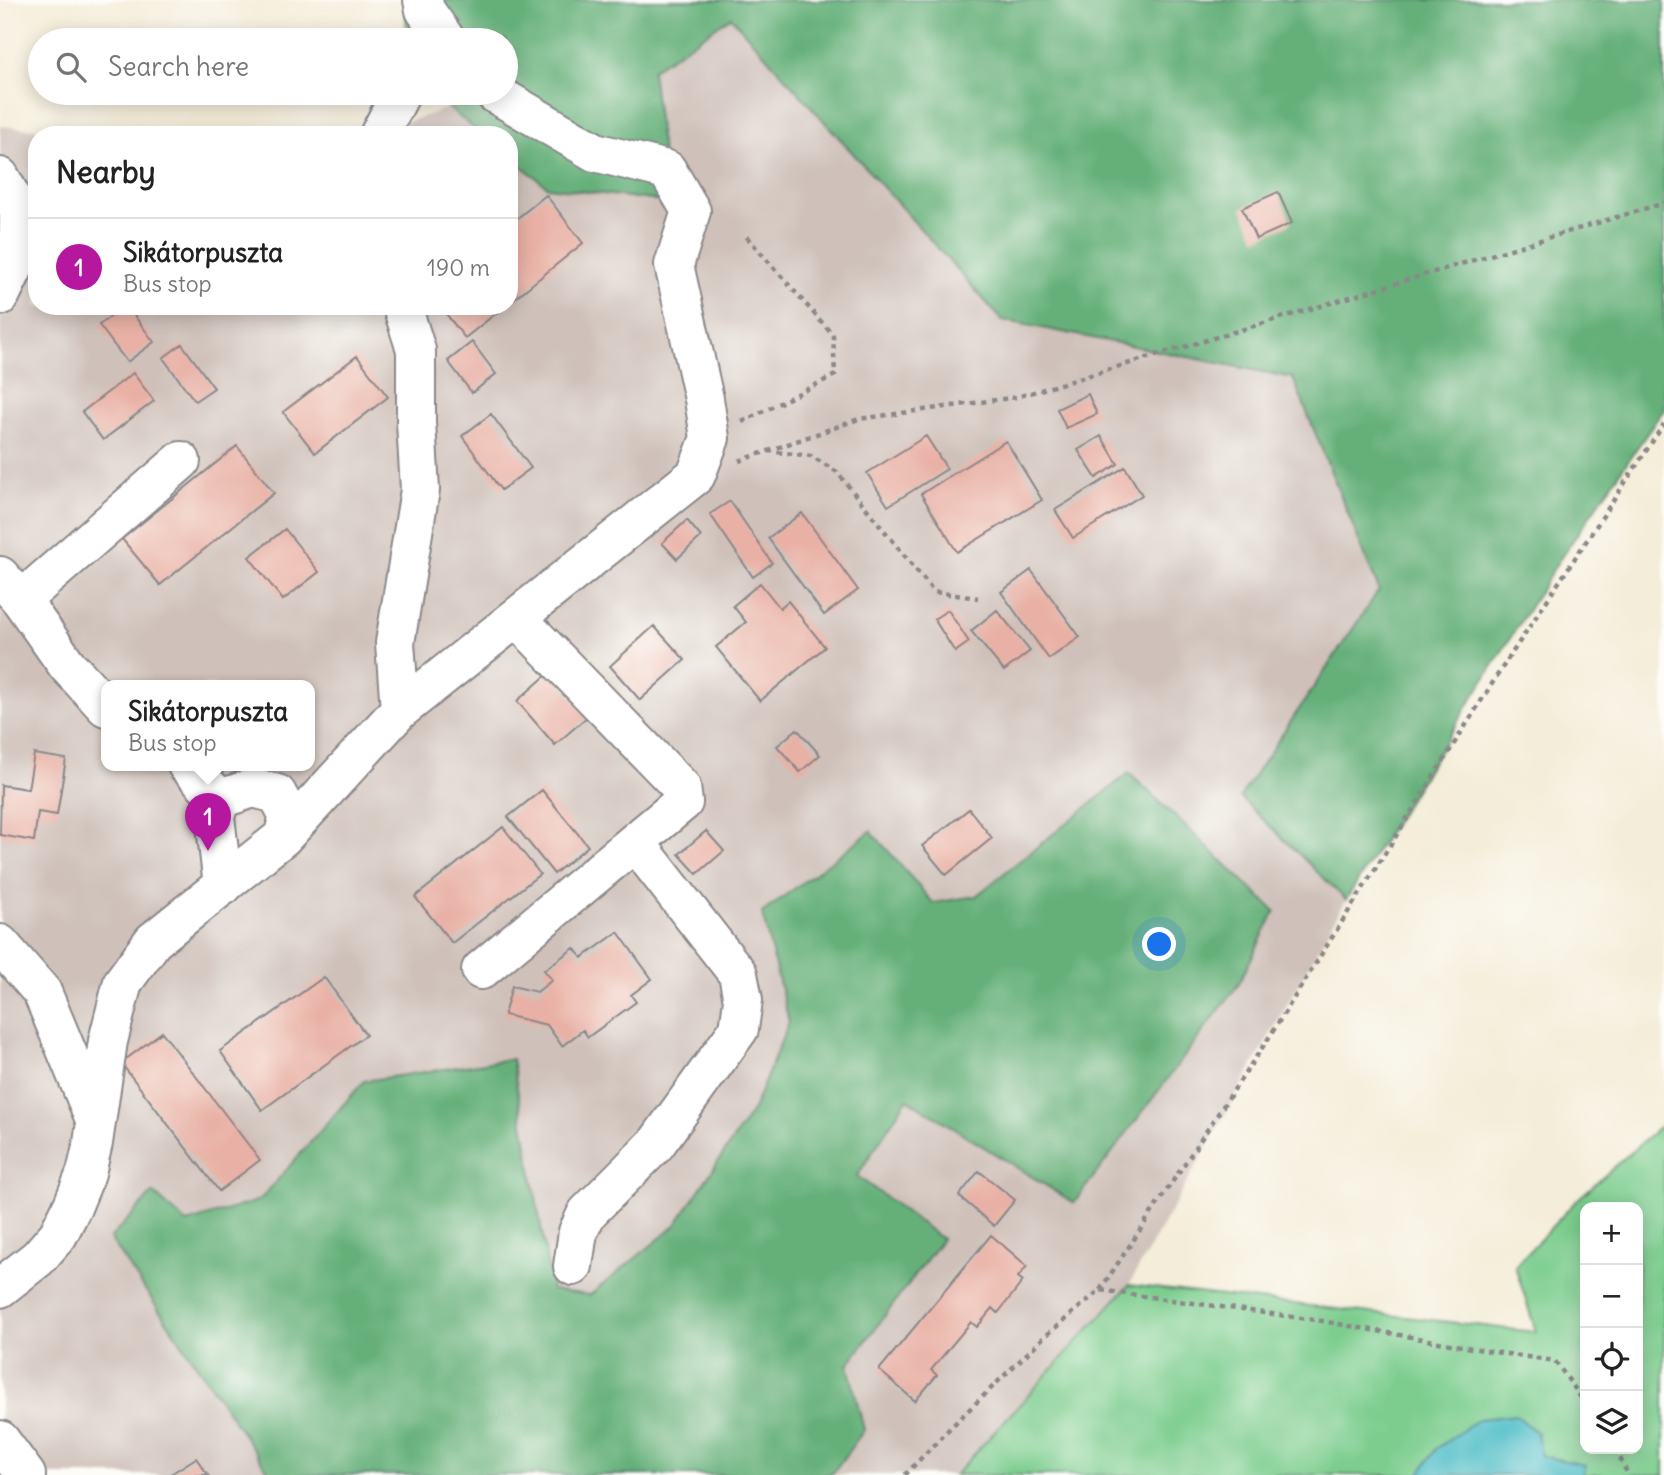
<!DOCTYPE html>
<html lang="en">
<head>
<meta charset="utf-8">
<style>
  body { margin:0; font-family:Delius,sans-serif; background:#f6f6f6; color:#222 }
  .controls { position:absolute; right:21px; bottom:21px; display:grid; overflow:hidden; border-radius:14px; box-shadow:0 4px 18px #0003 }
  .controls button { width:63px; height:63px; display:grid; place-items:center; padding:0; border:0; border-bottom:2px solid #e0e0e0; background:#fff; color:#222; font:35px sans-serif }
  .you { position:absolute; left:1160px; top:945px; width:24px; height:24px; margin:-18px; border:5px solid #fff; border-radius:50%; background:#1a73e8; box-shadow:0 0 0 10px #1a73e833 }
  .badge { display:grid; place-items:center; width:46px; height:46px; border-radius:50%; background:#b5179e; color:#fff; font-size:23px; font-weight:700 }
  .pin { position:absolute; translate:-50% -58px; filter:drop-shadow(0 2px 4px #0008) }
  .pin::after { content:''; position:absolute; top:37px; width:24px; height:21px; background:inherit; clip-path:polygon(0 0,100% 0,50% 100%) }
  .popup { position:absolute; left:101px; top:680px; width:214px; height:91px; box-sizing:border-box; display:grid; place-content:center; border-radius:14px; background:#fff; filter:drop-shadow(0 2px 5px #0005); font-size:23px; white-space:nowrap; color:#767676 }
  .popup b { font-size:26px; color:#222 }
  .popup::after { content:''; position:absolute; left:50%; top:100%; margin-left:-14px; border:14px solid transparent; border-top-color:#fff }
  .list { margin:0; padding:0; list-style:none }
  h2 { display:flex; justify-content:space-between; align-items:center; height:91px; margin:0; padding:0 28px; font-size:30px }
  h2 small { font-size:23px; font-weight:400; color:#767676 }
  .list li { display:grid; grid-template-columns:46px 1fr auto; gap:21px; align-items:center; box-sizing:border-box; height:98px; padding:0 28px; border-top:2px solid #e0e0e0 }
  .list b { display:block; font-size:26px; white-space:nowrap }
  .list p { margin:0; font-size:23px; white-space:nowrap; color:#767676 }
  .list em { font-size:23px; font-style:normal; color:#767676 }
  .icon { flex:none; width:38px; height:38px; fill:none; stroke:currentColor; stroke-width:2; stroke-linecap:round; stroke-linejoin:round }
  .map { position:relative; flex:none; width:1664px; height:1475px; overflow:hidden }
  .search { position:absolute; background:#fff; box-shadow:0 4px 18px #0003; left:28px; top:28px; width:490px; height:77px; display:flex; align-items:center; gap:18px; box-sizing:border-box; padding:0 24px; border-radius:38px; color:#767676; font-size:26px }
  .panel { position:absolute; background:#fff; box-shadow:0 4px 18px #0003; left:28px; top:126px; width:490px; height:189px; border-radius:28px }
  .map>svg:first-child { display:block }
</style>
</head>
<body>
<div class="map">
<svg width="1664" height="1475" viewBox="0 0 1664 1475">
  <rect width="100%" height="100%" fill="#fdfcf7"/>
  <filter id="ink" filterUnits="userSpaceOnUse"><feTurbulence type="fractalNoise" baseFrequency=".0143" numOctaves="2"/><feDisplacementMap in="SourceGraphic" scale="14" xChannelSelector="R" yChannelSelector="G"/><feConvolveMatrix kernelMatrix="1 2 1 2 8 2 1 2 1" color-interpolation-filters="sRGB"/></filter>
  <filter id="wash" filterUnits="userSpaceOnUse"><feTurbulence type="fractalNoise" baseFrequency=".00686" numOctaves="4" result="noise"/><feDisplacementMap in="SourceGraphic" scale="28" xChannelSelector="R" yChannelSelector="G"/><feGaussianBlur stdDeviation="1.57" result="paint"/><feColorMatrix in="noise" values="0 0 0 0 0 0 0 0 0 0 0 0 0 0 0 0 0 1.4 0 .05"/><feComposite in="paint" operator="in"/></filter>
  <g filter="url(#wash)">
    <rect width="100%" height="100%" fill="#f4edd9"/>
    <!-- industrial -->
    <path fill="#cfc1ba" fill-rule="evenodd" d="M731 17 1002 320 1293 378 1379 590 1240 797 1346 900 1129 1285 955 1475H0V126L108 135H37V306H509V156L548 187 651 70ZM106 685H310V765H106Z
      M449 108 482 135H367Z"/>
    <!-- green -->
    <path fill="#7ccd8e" stroke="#4f7864" stroke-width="2" fill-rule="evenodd" d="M1664 1125V1475H955L1129 1285 1536 1332 1515 1266 1577 1200 1658 1128ZM1585 1207H1638V1449H1585Z"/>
    <!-- forest -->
    <path fill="#65b079" stroke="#44695a" stroke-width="2" d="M405 0H1664V409L1558 562 1346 900 1240 797 1379 590 1293 378 1002 320 731 17 652 70 668 202 548 187 509 156V135H482L430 93H506V40H407Z
      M1129 773 1275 911 1238 985 1074 1203 907 1099 857 1176 942 1239 848 1365 864 1430 831 1475H271L110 1238 153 1193 187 1223 260 1200 364 1081 512 1059 552 1290 590 1295 675 1226 754 1108 789 1022 762 913 871 831 933 903 976 896Z"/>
    <!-- water -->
    <path fill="#50bec8" stroke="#397082" stroke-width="2" d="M1516 1415 1537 1433 1541 1456 1585 1465 1582 1475H1419L1436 1449 1479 1419Z"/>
    <g id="blocks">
      <!-- building -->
      <path fill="#e9b1a5" d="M1278 192 1292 223 1256 239 1242 208Z
        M546 195 583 243 509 303V225Z
        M124 306H127L154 342 127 362 99 325Z
        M440 306H505L465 338Z
        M472 342 496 374 472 393 448 361Z
        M182 344 214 388 195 401 163 358Z
        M357 356 388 397 315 453 283 412Z
        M133 373 154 401 103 440 82 412Z
        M1088 394 1097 414 1066 428 1057 409Z
        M491 414 531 468 501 490 462 436Z
        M926 436 947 469 888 506 867 473Z
        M1101 436 1118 464 1096 478 1078 450Z
        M1006 441 1042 500 957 552 921 494Z
        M237 446 274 493 160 585 122 539Z
        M1125 467 1142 495 1073 538 1055 510Z
        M730 501 772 563 753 577 710 514Z
        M802 513 858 590 824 615 768 538Z
        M687 520 701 537 677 559 662 543Z
        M285 529 319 572 283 600 249 557Z
        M1031 570 1080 637 1049 659 1001 592Z
        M760 583 780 608 788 601 825 647 760 701 716 647 746 622 733 606Z
        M948 610 969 642 955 652 934 619Z
        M997 610 1030 651 1004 671 971 631Z
        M654 626 685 660 640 700 610 666Z
        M550 672 588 716 555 745 517 701Z
        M797 729 820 755 800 772 777 746Z
        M34 754 66 759 57 815 38 812 34 841 0 835 1 785 28 789Z
        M542 790 588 846 554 874 508 817Z
        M969 809 992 838 946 875 922 846Z
        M503 827 540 874 452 943 415 897Z
        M706 831 724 851 697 874 679 854Z
        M618 932 652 979 631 995 636 1002 588 1037 583 1030 562 1046 547 1025 504 1015 512 986 537 992 552 980 544 970 574 948 582 958Z
        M324 977 366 1035 262 1110 220 1051Z
        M162 1032 260 1160 219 1191 121 1063Z
        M979 1171 1015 1200 994 1226 959 1196Z
        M991 1235 1027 1266 1018 1277 1023 1281 998 1313 993 1308 977 1327 971 1322 931 1370 937 1375 915 1401 879 1370Z
        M196 1458 208 1475H169Z"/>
    </g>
  </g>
  <g filter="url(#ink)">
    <use href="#blocks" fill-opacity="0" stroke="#8b888a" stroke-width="2"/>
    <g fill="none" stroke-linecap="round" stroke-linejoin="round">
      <defs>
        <path id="minor" d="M423 0 425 10 446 40
          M379 135 401 93
          M0 177 19 211 18 259 0 296
          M0 576 21 600 67 665 106 707
          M21 600 181 461
          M400 710 395 643 420 490 416 422V350L402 306
          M187 765 220 799
          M223 886 215 817 220 799 253 788 277 794 289 816 283 837
          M0 944 42 992 96 1122
          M481 970 683 802 681 787 517 618
          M573 1266 578 1232 587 1213 656 1144 739 1029 743 1000 738 974 635 842
          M0 1288 38 1258 58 1235 73 1205 86 1173 93 1143 108 1041 123 982 153 941 283 837 400 710 696 475 710 438 704 399 674 265 691 211 667 170 595 152 494 93
          M0 1440 26 1475"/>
      </defs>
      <!-- minor casing -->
      <use href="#minor" stroke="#8b888a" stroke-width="42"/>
      <!-- path -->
      <path stroke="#8b888a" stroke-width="4.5" stroke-dasharray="5 5" stroke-linecap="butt" d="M742 422 835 375 833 335 745 235
        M768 451 859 419 1017 397 1664 203
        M739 461 768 451 811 456 837 472 934 592 978 598
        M1100 1290 1268 1039 1500 671 1664 424
        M1616 1449 1628 1475
        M905 1475 946 1432 1043 1338 1100 1290 1322 1321 1494 1352 1555 1361 1585 1403"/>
      <!-- minor -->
      <use href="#minor" stroke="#fff" stroke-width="38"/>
    </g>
  </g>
</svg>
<div class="controls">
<button>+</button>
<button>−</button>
<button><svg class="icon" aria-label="locate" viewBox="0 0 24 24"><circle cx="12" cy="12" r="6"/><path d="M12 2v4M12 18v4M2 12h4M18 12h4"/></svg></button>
<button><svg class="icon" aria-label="layers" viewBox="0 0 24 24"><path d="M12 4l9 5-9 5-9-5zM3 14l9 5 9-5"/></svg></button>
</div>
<div class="you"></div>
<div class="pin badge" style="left:208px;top:851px">1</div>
<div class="popup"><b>Sikátorpuszta</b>Bus stop</div>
<div class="search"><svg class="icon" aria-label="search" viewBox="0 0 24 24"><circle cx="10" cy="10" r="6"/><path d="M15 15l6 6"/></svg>Search here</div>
<section class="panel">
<h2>Nearby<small></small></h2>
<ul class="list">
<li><span class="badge">1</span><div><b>Sikátorpuszta</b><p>Bus stop</p></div><em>190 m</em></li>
</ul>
</section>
</div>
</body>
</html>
